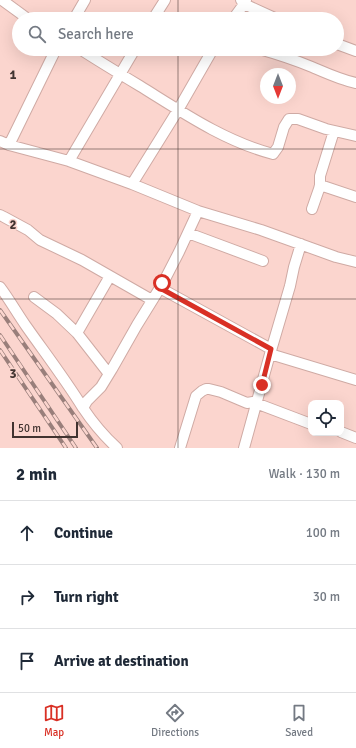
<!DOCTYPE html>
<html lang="en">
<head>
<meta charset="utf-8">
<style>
  body { margin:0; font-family:Signika,sans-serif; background:#f2f2f3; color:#1f2937 }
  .controls { position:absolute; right:12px; bottom:12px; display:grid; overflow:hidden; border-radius:8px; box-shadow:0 4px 16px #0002 }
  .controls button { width:36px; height:36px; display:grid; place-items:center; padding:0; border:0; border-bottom:1px solid #e0e1e3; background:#fff; color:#1f2937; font:20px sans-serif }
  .compass { position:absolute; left:260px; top:68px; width:36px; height:36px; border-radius:50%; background:#fff; box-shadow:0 4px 16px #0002; rotate:180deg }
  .scale { position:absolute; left:12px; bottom:10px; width:66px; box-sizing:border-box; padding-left:4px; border:2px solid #413330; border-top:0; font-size:11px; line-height:14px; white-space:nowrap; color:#413330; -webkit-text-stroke:3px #fbd5ce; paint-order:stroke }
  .stop { position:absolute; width:12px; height:12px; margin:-9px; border:3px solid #d93025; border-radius:50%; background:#fff }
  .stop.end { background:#d93025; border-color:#fff; box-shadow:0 1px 4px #0008 }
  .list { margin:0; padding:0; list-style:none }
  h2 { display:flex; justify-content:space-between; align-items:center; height:52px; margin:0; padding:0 16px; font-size:17px }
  h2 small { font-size:13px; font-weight:400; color:#747a83 }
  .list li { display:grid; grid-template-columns:26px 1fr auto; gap:12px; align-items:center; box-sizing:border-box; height:64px; padding:0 16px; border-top:1px solid #e0e1e3 }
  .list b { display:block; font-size:15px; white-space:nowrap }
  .list em { font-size:13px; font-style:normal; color:#747a83 }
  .icon { flex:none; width:22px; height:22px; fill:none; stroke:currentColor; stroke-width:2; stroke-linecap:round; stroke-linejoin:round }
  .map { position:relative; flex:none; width:356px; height:448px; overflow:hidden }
  .search { position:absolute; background:#fff; box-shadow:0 4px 16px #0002; left:12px; right:12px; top:12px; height:44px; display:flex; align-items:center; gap:10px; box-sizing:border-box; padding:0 14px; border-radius:22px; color:#747a83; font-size:15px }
  .sheet { height:244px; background:#fff }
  nav { display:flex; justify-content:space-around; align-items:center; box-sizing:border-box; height:56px; border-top:1px solid #e0e1e3; background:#fff; font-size:11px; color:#747a83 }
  nav a { display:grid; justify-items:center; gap:2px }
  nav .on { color:#d93025 }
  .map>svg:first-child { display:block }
</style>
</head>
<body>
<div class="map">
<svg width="356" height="448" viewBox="0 0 356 448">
  <rect width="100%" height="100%" fill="#fbd5ce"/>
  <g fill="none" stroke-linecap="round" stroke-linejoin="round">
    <defs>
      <path id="minor" d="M2 0 28 19
        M246 0 244 4 277 19
        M74 19 85 0
        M153 19 165 0
        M233 19 244 4 241 0
        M337 44 356 51
        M80 49C100 62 120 74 140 86 182 112 224 141 273 154L278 147 284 127 289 119H298L326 129 356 136
        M259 49C277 54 295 60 312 67 326 73 341 80 356 83
        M0 141 9 145 69 161 132 184 178 110 213 49
        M9 145 56 49
        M69 161 135 49
        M132 184 198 211 261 230 336 257 356 262
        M320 185 356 197
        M312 209 319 189 320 185V176L334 131
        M0 215 4 217 28 230 40 240 82 260 152 300
        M188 233 263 261
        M0 287C9 299 17 313 26 326 45 353 65 379 83 408L87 401 101 387 112 369 137 325 163 283 179 252 198 211
        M160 288 271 349
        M34 297 57 314 77 333
        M270 354 356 380
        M109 374 77 333 110 276
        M83 408C93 423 104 436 117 448
        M341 432 356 438
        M180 448 196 396 202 391 206 389H209L221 392 247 403 253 402 311 424
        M244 448 270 354 290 286 294 267 301 244"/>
    </defs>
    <!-- minor casing -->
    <use href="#minor" stroke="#cfaaa4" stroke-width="12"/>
    <!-- minor -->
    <use href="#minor" stroke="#fff" stroke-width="10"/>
    <defs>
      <path id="rail" d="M0 310 97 448
        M0 335 76 448
        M0 350 66 448"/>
    </defs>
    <!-- rail casing -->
    <use href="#rail" stroke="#997f7b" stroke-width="4"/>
    <!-- rail -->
    <use href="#rail" stroke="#fbd5ce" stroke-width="2.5" stroke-dasharray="8" stroke-linecap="butt"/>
  </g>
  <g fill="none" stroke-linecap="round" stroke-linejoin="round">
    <!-- route -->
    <path stroke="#d93025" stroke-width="5" d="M162 283 160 288 271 349 262 385"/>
  </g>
  <!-- grid -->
  <path fill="none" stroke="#413330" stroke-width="1" stroke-opacity="0.55" d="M178 0V19M178 49V448M0 149H356M0 299H356"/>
  <g font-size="13" text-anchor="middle" font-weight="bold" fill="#413330" stroke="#fbd5ce" stroke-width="3" stroke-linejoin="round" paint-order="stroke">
    <text x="13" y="79">1</text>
    <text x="13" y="229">2</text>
    <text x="13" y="378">3</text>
  </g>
</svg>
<div class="controls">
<button><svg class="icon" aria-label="locate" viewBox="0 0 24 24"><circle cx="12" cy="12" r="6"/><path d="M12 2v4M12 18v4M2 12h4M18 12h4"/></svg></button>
</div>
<svg class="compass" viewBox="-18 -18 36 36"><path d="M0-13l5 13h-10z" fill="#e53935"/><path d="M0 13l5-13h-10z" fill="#747a83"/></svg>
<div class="scale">50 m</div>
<div class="stop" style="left:162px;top:283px"></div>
<div class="stop end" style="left:262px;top:385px"></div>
<div class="search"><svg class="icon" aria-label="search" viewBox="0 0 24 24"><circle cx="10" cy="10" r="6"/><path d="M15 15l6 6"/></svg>Search here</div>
</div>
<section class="sheet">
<h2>2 min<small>Walk · 130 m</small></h2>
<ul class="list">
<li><svg class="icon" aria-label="ahead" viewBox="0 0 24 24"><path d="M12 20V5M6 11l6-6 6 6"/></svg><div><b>Continue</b></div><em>100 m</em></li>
<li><svg class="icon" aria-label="right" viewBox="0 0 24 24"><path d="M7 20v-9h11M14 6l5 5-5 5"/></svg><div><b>Turn right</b></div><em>30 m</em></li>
<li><svg class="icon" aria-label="arrive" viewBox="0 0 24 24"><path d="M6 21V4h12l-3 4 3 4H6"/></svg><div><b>Arrive at destination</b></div></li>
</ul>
</section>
<nav>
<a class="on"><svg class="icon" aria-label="map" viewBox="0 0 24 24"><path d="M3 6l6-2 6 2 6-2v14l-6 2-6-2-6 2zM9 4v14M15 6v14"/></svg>Map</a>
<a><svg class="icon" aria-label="directions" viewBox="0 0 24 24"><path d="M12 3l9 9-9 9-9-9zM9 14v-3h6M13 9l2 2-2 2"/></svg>Directions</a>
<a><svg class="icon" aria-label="saved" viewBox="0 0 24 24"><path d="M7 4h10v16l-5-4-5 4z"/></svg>Saved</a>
</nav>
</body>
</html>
